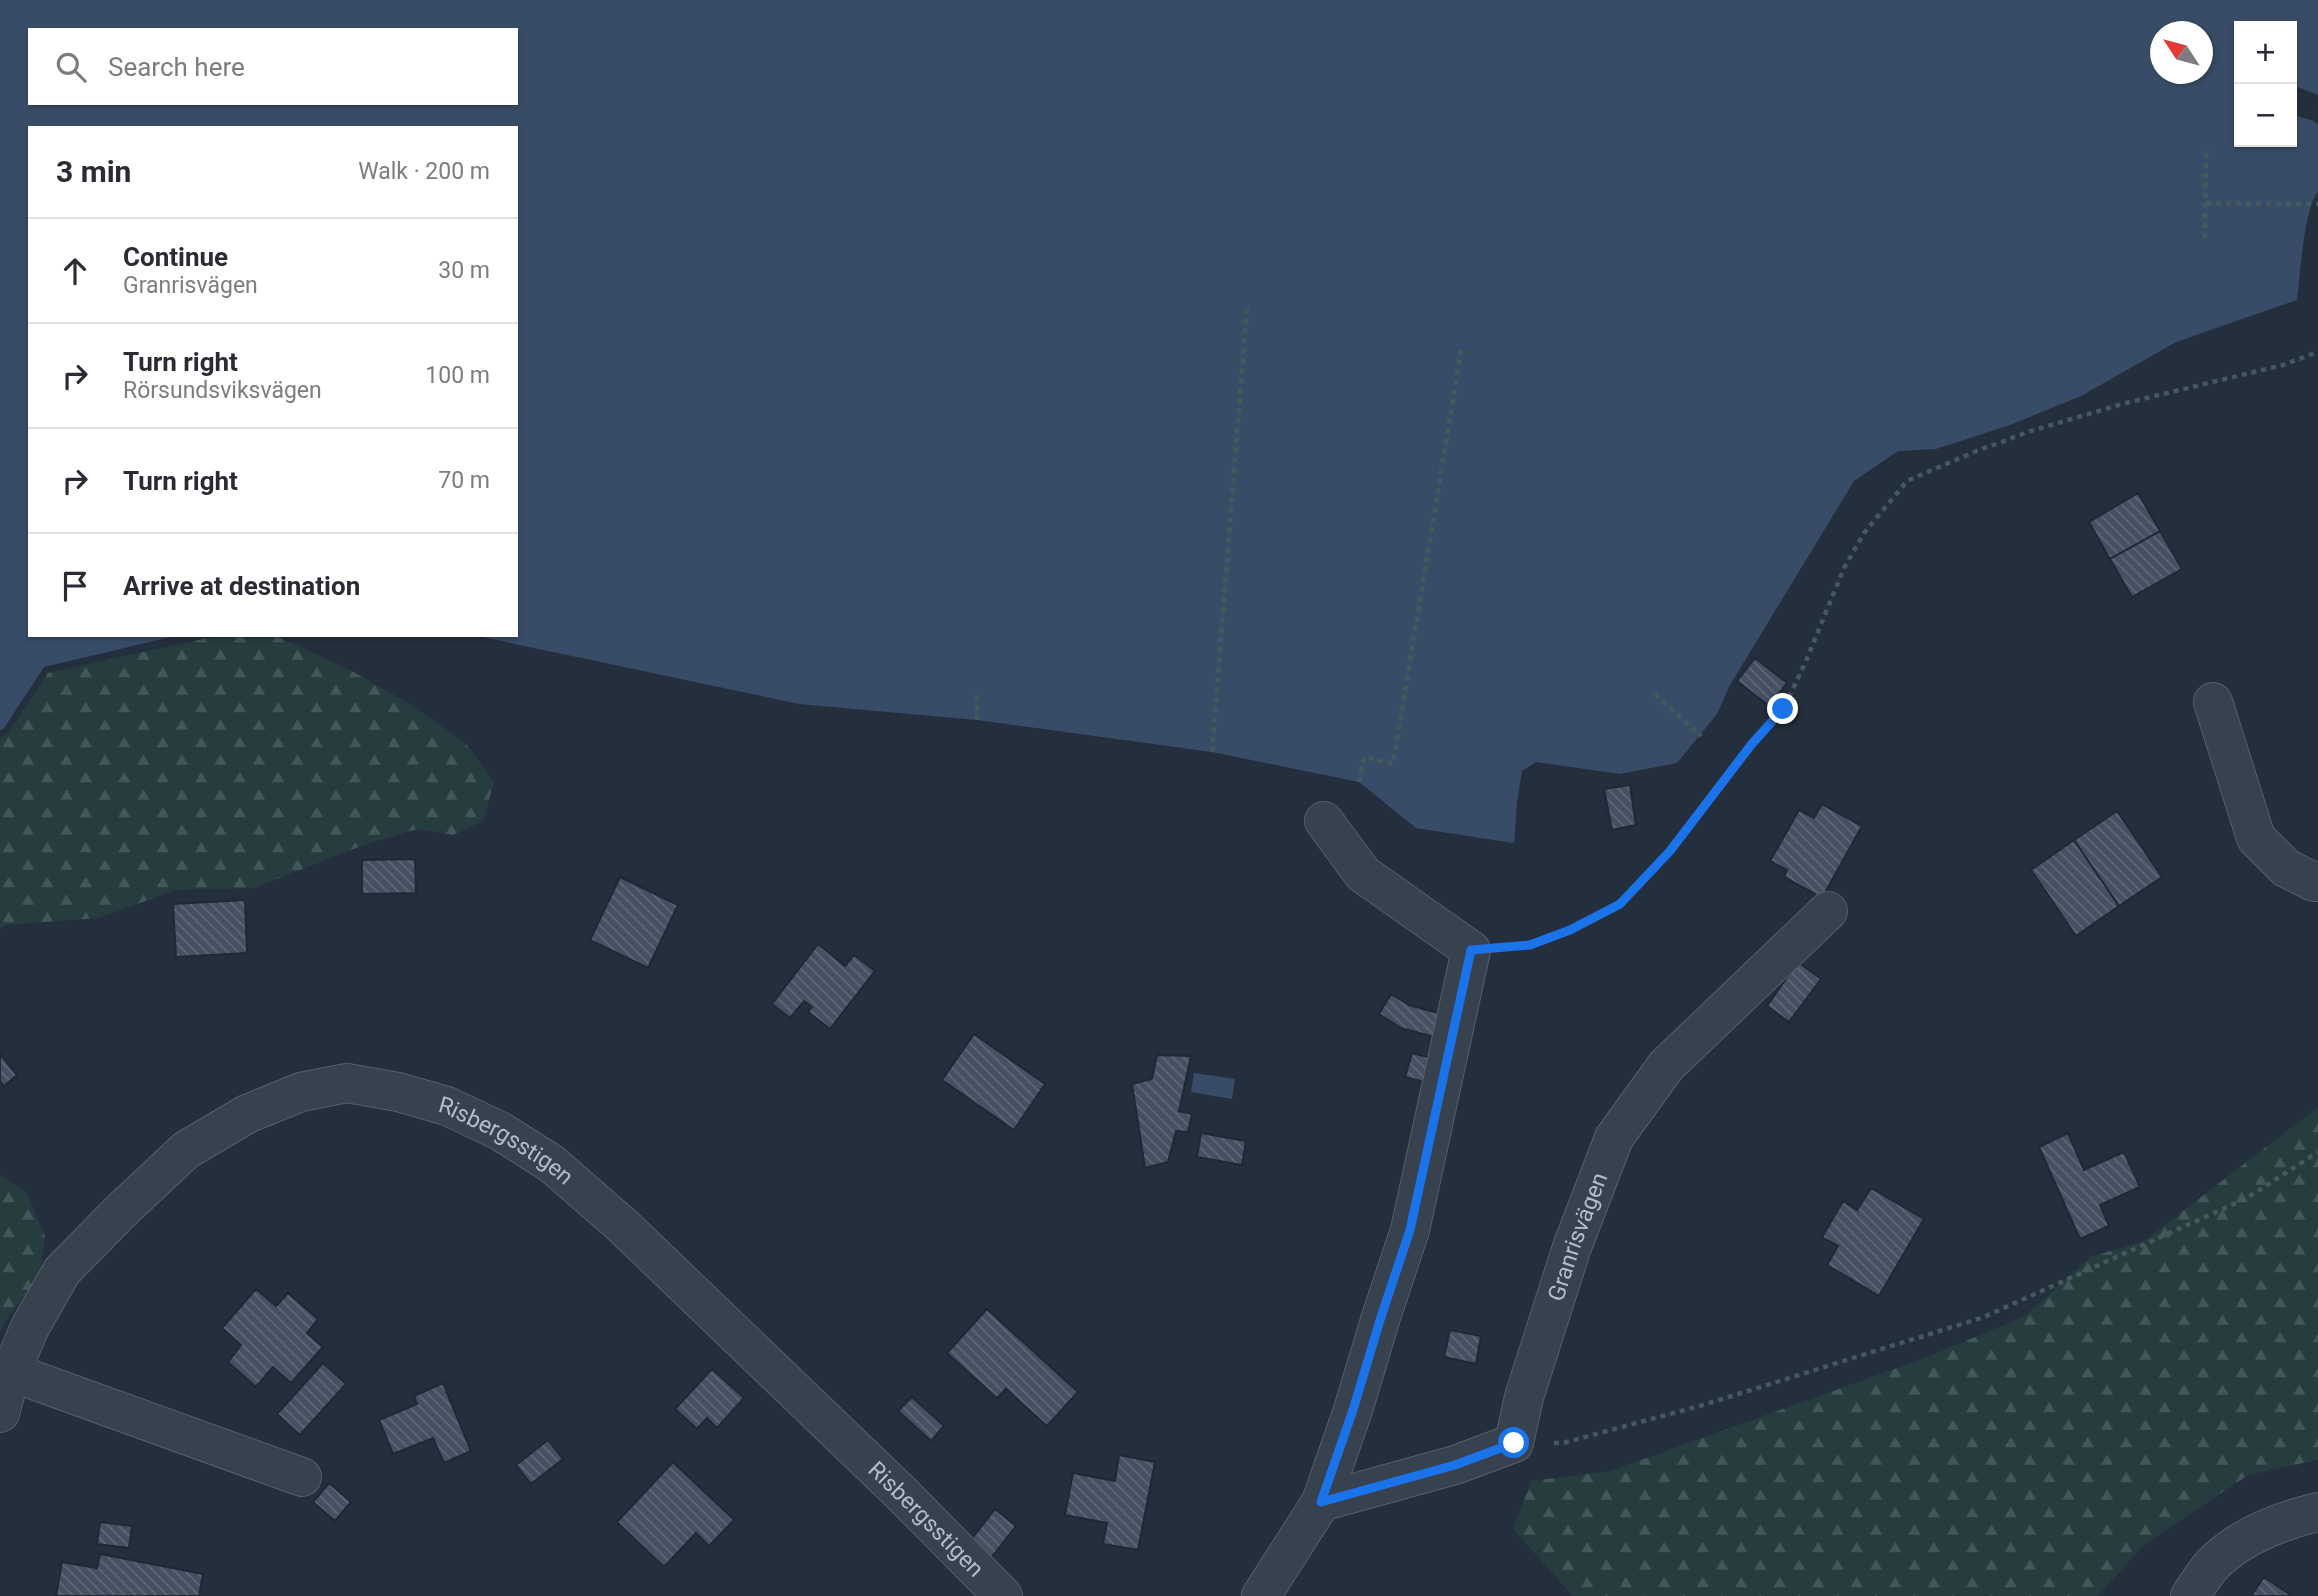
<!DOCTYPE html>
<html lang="en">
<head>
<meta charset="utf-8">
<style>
  body { margin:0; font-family:Roboto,sans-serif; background:#f2f2f3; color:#2b2b33 }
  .controls { position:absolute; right:21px; top:21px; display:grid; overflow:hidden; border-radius:0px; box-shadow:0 2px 5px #0004 }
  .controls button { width:63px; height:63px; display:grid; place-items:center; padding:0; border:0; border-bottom:2px solid #e1e1e2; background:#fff; color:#2b2b33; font:35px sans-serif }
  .compass { position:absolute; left:2150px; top:21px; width:63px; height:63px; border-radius:50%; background:#fff; box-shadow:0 2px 5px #0004; rotate:306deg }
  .stop { position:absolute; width:21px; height:21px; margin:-16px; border:5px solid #1a73e8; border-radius:50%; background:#fff }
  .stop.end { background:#1a73e8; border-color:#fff; box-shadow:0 2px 7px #0008 }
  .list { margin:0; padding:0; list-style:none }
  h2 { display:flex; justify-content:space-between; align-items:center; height:91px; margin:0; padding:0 28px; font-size:30px }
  h2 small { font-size:23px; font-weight:400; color:#7c7c81 }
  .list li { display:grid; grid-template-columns:46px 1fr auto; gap:21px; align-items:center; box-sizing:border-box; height:105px; padding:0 28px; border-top:2px solid #e1e1e2 }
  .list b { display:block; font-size:26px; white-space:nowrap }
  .list p { margin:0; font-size:23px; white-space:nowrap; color:#7c7c81 }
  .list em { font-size:23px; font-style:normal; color:#7c7c81 }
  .icon { flex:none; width:38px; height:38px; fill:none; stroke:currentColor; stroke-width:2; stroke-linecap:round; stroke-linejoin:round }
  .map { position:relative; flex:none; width:2318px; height:1596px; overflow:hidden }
  .search { position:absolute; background:#fff; box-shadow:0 2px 5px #0004; left:28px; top:28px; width:490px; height:77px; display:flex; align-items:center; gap:18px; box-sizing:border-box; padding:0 24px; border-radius:0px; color:#7c7c81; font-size:26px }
  .panel { position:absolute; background:#fff; box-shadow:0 2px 5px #0004; left:28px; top:126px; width:490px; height:511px; border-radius:0px }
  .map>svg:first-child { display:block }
</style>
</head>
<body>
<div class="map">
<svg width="2318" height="1596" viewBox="0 0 2318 1596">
  <defs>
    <pattern id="forest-firs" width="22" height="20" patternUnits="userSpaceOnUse" patternTransform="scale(1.75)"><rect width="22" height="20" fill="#263c3f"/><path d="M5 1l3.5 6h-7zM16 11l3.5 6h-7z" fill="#435659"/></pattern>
    <pattern id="building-back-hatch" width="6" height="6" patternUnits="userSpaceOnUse" patternTransform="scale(1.75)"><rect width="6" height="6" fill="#455162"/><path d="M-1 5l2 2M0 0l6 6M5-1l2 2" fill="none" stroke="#5d6877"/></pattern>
  </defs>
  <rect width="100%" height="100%" fill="#242f3e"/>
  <!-- forest -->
  <path fill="url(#forest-firs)" d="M220 635H274L350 670 410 704 466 744 494 782 483 821 453 835 417 829 361 846 255 888 176 890 98 918 6 925 0 930V738L8 733 48 673Z
    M2318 1107V1460L2248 1475 2144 1545 2097 1596H1573L1513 1529 1531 1481 1610 1471 1930 1356 2025 1316 2090 1257 2144 1241Z
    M0 1175 27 1193 45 1236 39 1276 6 1320 0 1332Z"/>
  <!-- water -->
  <path fill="#394c67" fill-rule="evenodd" d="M0 0H2318V104L2313 121 2318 124V192C2304 207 2300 277 2297 300L2176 342 2081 396 2010 425 1936 449 1898 451 1854 481 1730 685 1717 714 1677 763 1620 774 1536 762 1522 771 1517 802 1514 843 1416 828 1359 782 1212 752 977 720 799 704 473 635H516V128H30V635H179L44 667 4 728 0 730ZM2239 26H2292V142H2239ZM30 30H516V103H30ZM2160 32H2202V74H2160Z
    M1194 1073 1235 1079 1232 1099 1191 1092Z"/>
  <!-- pier -->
  <path fill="#242f3e" d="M2292 85 2318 95V104L2313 121 2292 114Z"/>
  <!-- building -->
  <path fill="url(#building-back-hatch)" stroke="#1f2835" stroke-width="2" d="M2138 493 2160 531 2110 559 2089 522Z
    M2160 531 2182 569 2132 597 2110 559Z
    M1755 658 1787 683 1769 706 1737 681Z
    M1630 785 1636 825 1612 830 1604 789Z
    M1822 804 1862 826 1822 898 1784 877 1787 870 1770 861 1799 810 1814 818Z
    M2117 811 2162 877 2119 906 2074 840Z
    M2074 840 2119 906 2076 936 2031 870Z
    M415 859 416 893 362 894V860Z
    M620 877 678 905 648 968 590 940Z
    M245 900 247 953 176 957 173 904Z
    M818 944 845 966 854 955 875 971 830 1029 808 1012 812 1007 804 1001 790 1018 772 1004Z
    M1798 962 1821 979 1789 1022 1767 1006Z
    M1391 994 1409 1005 1441 1014 1434 1037 1401 1028 1379 1014Z
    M974 1034 1045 1084 1014 1130 942 1080Z
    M1412 1053 1435 1059 1428 1083 1405 1077Z
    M0 1054 17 1075 4 1086 0 1081Z
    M1157 1055 1191 1056 1179 1111 1192 1114 1188 1132 1176 1131 1168 1162 1145 1168 1132 1084 1152 1079Z
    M1201 1133 1246 1141 1242 1165 1197 1157Z
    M2068 1133 2084 1170 2124 1152 2140 1187 2100 1205 2109 1226 2080 1239 2039 1147Z
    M1871 1188 1924 1219 1879 1296 1827 1265 1838 1246 1822 1237 1843 1201 1857 1210Z
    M256 1289 276 1306 288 1293 318 1319 307 1333 323 1347 291 1383 273 1367 256 1387 228 1362 241 1345 222 1328Z
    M987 1309 1078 1392 1047 1426 1006 1389 997 1398 947 1353Z
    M1450 1330 1481 1336 1476 1364 1444 1357Z
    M323 1363 346 1384 300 1435 277 1414Z
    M712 1369 744 1398 717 1428 707 1418 697 1429 675 1409Z
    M443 1383 471 1451 444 1463 433 1438 393 1454 379 1420 417 1404 414 1396Z
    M912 1397 944 1426 931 1441 898 1411Z
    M548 1440 563 1459 531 1484 516 1465Z
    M1119 1455 1155 1462 1138 1550 1103 1544 1107 1523 1065 1515 1073 1473 1115 1481Z
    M673 1462 734 1520 709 1546 696 1533 664 1567 617 1522Z
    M329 1483 351 1502 335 1521 313 1502Z
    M995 1509 1016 1526 991 1558 970 1541Z
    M100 1522 132 1526 129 1548 97 1544Z
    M100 1554 203 1574 199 1596H56L62 1562 97 1568Z
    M2264 1577 2292 1596H2251Z"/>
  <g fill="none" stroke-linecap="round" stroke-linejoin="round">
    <defs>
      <g id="minor">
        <path d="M2213 702 2256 838 2286 868 2314 882H2318"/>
        <path d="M11 1372 302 1477"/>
        <path id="s1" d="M0 1413 11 1372 30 1327 62 1271 121 1211 186 1150 247 1114 301 1092 347 1083 398 1092 447 1106 500 1131 552 1164 623 1226 901 1493 1003 1596"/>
        <path id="s2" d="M1321 1502 1455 1465 1514 1443 1524 1397 1572 1247 1614 1138 1666 1066 1828 911"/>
        <path d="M1261 1596 1321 1502 1353 1410 1381 1317 1410 1230 1471 950 1363 874 1324 821"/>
        <path d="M2190 1596C2197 1586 2204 1574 2212 1565 2240 1536 2280 1521 2318 1512"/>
      </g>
    </defs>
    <!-- minor casing -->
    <use href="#minor" stroke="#565f6c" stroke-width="40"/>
    <!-- path -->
    <path stroke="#44595c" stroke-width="4.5" stroke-dasharray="5 5" stroke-linecap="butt" d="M2206 203 2318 204
      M2205 238 2206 147
      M1655 694 1701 736
      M977 720V690
      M1212 752 1247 307
      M1359 782 1364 757 1393 764 1462 345
      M1507 947 1529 945 1570 930 1620 904 1670 851 1751 745 1783 710 1806 661 1844 568 1864 533 1907 481 1974 452 2031 431 2126 403 2283 365 2318 352
      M1554 1443H1563L1703 1405 1984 1317 2247 1198 2318 1152"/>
    <!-- minor -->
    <use href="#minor" stroke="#38414e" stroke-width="38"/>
  </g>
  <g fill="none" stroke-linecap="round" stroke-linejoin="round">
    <!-- route -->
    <path stroke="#1a73e8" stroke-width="9" d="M1514 1443 1455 1465 1321 1502 1353 1410 1381 1317 1410 1230 1471 950 1530 945 1570 930 1620 904 1670 851 1751 745 1783 709"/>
  </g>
  <g text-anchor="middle" stroke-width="5" stroke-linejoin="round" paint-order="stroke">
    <!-- street labels -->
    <g font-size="23" fill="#b4bcc9" stroke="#1d2633">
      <text dy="8" stroke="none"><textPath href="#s1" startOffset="676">Risbergsstigen</textPath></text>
      <text dy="8" stroke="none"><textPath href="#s2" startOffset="418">Granrisvägen</textPath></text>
      <text dy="8" stroke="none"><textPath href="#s1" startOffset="1244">Risbergsstigen</textPath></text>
    </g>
  </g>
</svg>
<div class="controls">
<button>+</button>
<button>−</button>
</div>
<svg class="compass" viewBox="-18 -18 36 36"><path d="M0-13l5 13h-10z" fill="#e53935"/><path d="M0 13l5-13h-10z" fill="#7c7c81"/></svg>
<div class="stop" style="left:1514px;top:1443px"></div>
<div class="stop end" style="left:1783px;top:709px"></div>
<div class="search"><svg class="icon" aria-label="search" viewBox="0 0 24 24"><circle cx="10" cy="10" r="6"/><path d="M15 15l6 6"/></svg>Search here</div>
<section class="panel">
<h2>3 min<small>Walk · 200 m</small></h2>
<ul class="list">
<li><svg class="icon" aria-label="ahead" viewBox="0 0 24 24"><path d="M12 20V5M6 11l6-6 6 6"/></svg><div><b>Continue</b><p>Granrisvägen</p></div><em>30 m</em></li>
<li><svg class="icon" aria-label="right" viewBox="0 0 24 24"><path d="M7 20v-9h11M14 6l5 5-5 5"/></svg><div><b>Turn right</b><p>Rörsundsviksvägen</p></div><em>100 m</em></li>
<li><svg class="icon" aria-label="right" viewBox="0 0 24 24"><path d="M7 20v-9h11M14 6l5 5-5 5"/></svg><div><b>Turn right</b></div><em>70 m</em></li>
<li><svg class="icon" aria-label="arrive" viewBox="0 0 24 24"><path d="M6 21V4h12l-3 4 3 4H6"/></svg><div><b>Arrive at destination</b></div></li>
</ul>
</section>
</div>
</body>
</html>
